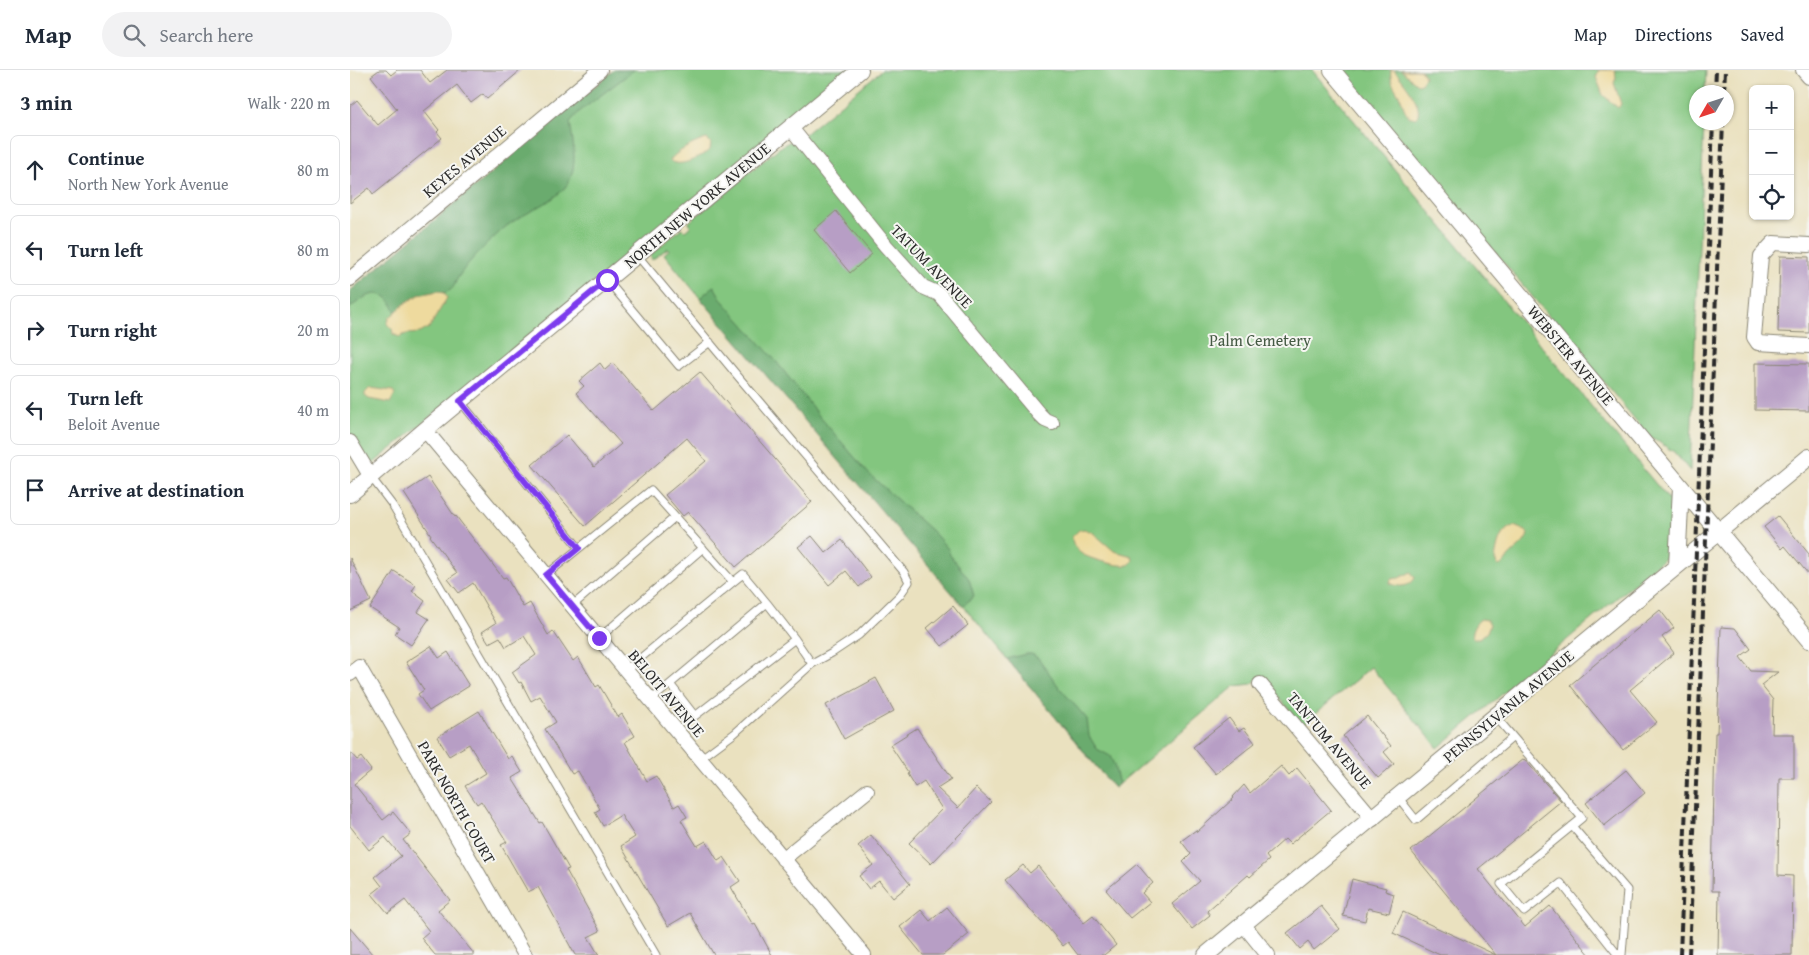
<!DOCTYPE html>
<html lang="en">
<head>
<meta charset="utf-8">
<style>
  body { margin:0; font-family:"Gentium Book Plus",serif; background:#f2f2f3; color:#1f2937 }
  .controls { position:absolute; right:15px; top:15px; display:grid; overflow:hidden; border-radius:8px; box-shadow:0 1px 4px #0004 }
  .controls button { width:45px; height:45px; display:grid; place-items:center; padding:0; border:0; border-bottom:1px solid #e0e1e3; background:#fff; color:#1f2937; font:25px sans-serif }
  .compass { position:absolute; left:1339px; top:15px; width:45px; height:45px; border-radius:50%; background:#fff; box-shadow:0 1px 4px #0004; rotate:231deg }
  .stop { position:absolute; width:15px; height:15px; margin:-11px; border:4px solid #7c3aed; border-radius:50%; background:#fff }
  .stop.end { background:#7c3aed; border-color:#fff; box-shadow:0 1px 5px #0008 }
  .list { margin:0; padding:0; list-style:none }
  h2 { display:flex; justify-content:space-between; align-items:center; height:65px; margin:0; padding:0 20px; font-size:21px }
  h2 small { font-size:16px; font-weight:400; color:#747a83 }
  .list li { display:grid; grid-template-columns:32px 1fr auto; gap:15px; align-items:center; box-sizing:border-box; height:70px; margin:0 10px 10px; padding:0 10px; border:1px solid #e0e1e3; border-radius:8px }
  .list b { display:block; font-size:19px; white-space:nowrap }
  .list p { margin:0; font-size:16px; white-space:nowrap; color:#747a83 }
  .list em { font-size:16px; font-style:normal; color:#747a83 }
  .icon { flex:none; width:28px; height:28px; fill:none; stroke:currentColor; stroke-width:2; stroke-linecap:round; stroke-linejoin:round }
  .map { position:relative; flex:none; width:1459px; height:885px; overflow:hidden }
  header { display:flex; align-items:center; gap:30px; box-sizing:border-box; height:70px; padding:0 25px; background:#fff; border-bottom:1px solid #e0e1e3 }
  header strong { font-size:24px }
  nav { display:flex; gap:28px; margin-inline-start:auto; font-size:18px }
  .search { width:350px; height:45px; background:#f2f2f3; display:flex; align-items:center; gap:12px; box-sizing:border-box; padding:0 18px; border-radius:28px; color:#747a83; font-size:19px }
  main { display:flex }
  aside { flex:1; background:#fff }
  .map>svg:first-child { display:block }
</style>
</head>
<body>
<header>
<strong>Map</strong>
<div class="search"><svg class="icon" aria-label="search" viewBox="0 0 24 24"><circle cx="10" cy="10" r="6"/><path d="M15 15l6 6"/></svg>Search here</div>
<nav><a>Map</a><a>Directions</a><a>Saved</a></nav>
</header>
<main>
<aside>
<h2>3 min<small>Walk · 220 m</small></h2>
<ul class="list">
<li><svg class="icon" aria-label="ahead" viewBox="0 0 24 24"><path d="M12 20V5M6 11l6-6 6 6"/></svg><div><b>Continue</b><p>North New York Avenue</p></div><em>80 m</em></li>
<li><svg class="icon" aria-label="left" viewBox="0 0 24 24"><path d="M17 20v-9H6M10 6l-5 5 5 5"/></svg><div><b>Turn left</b></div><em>80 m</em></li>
<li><svg class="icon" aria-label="right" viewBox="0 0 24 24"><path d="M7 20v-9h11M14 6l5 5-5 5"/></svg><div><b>Turn right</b></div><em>20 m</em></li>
<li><svg class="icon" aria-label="left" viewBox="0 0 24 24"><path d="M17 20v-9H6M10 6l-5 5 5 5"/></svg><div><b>Turn left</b><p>Beloit Avenue</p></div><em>40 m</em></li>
<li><svg class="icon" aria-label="arrive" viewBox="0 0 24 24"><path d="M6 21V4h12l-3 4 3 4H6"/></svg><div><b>Arrive at destination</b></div></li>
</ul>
</aside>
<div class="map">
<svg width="1459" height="885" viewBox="0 0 1459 885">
  <rect width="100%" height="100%" fill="#f6f6f2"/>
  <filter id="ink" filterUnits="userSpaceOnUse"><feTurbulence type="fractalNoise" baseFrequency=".02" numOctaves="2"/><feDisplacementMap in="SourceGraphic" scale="10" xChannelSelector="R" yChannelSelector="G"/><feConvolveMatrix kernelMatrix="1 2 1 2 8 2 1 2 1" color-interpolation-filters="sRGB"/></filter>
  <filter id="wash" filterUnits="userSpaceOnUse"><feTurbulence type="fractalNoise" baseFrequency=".0096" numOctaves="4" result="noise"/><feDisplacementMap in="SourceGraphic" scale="20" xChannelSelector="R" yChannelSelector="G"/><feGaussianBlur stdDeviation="1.12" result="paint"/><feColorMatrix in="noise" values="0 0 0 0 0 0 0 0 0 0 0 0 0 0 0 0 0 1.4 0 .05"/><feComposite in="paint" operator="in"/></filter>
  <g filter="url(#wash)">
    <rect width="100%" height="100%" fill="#eae1bf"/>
    <!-- green -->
    <path fill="#83c67f" stroke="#577855" d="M267 0H503L19 397 0 364V222Z
      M532 0H962L1325 437 1324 480 1088 678 1021 597 952 655 911 606 902 614 885 616 764 718 355 224 350 228 314 184 319 180 318 178 302 190 300 185 332 158 335 161 341 156 338 153 430 77 439 72H445Z
      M993 0H1356L1355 22H1346V52L1354 53 1340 401 1324 382 1298 365Z"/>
    <!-- forest -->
    <path fill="#6aab6e" stroke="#4a6b4c" d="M264 0H284L229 42 220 52C223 71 229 99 216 116 204 133 170 144 153 159 138 173 120 189 109 206 103 215 106 218 95 223L92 222 46 242C43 237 41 231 37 228 24 218 10 230 0 238V221Z
      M364 216 372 230 425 290 470 347 519 404 584 463 598 479 600 485 619 509 624 526 613 536 350 228Z
      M676 584H682L689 589 709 617 737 649 739 666 747 679 760 686 764 695 769 714 764 718 657 589Z"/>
    <!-- sand -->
    <path fill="#eeda9e" stroke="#8c8264" d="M1041 0H1044C1052 10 1076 37 1066 48L1060 47C1052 38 1055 38 1051 29 1047 19 1039 14 1041 0Z
      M1051 0H1069L1073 2 1075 7 1071 13 1067 14Z
      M1249 0H1265L1266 8 1264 13 1271 34 1268 38 1253 25 1246 7Z
      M357 69 361 73 360 80C349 87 333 98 320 91 323 83 347 71 357 69Z
      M88 221 94 223 97 228 79 258 70 263 56 264 49 267 43 264 42 259 37 254 40 247 57 232 69 225Z
      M20 318 43 321 45 324 40 333 19 329 15 326V323Z
      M1164 456 1176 461 1178 464C1175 474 1167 478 1160 485 1155 490 1156 494 1148 496L1145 490C1147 477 1149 460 1164 456Z
      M734 459 742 462 764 481 782 486 783 490C781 493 781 494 778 495 768 497 740 489 732 484 726 480 722 474 722 467L729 460Z
      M1061 502 1065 508C1060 517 1049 518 1040 513L1041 509 1049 508Z
      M1131 549 1137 550 1140 554 1137 562 1130 568H1122C1120 562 1126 552 1131 549Z"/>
    <g id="blocks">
      <!-- building -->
      <path fill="#b79ec5" d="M29 0H36L41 5 47 0H70L80 13 97 0H171L137 29 133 24 121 33 107 15 74 41 89 60 87 62 92 68 23 124 19 118 0 133V36L7 30 28 55 47 39 21 6Z
        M486 141 522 184 500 203 464 160Z
        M1430 186 1459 187V263L1428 262Z
        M250 293 255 300 263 293 304 341 350 302 462 432 386 497 338 442 333 446 315 425 356 391 337 368 235 456 182 395 217 365 244 397 271 374 226 323 234 316 229 311Z
        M1405 293 1459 294V341L1405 340Z
        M78 407 105 447 106 446 153 508 156 507 173 537 180 533 198 565 203 561 223 591 228 587 246 617 249 615 268 647 272 644 285 666 275 672 297 711 306 706 324 737 329 734 337 747 331 750 347 776 356 771 368 791 374 787 390 811 381 817 403 855 405 854 422 885H364L340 843 318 856 271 776 285 767 271 745 253 756 245 742 250 739 228 701 222 704 195 659 206 652 190 626 181 631 171 612 169 613 162 602 186 585 174 566 156 577 150 567 139 573 132 562 146 553 123 513 109 523 98 509 107 503 80 466 81 465 54 423Z
        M1428 446 1459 484V505L1435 476 1432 479 1414 457Z
        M462 466 476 483 492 470 521 507 509 517 496 501 479 515 448 477Z
        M0 488 21 531 0 541Z
        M44 501 66 515 62 521 75 531 68 542 79 549 61 575 45 564 49 557 20 538Z
        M603 536 618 555 592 576 577 558Z
        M1310 540 1324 558 1312 567 1324 583 1280 620 1307 652 1273 680 1220 615Z
        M1371 557 1385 558 1401 579 1390 587 1401 601 1428 602 1411 615 1423 630 1422 664H1444V708H1429L1428 805 1443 806 1442 885H1368L1369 821H1362L1365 663H1367Z
        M81 576 89 588 98 582 119 616 79 641 68 624 74 620 56 592Z
        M526 608 544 641 494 669 476 635Z
        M129 641 158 689 162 686 172 702 162 708 190 753 192 752 219 799 216 800 250 861 238 867 249 885H225L188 817 178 822 151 775 157 772 131 731 127 734 115 716 136 703 119 674 99 686 87 667Z
        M1017 646 1041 676 1034 682 1044 694 1028 708 993 666Z
        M879 648 889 661 894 658 905 673 866 704 843 677Z
        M567 658 601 709 587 718 608 738 626 718 641 732 581 794 559 773 592 739 574 711 565 717 557 704 558 702 540 675Z
        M0 682 7 690 11 687 21 700 4 714 33 750 43 742 61 764 53 770 100 830 88 840 125 885H85L71 868 79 861 55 830 38 843 22 824 32 816 25 807 51 786 35 767 19 780 0 756Z
        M1174 689 1211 731 1128 799 1175 857 1200 836 1240 885H1090L1043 863 1053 842 1146 885 1061 781Z
        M931 696 939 706 947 698 981 740 940 774 935 769 916 786 919 790 900 807 898 805 857 841 860 845 842 859 822 834 850 811 833 792 841 784 831 771 846 760 847 762 884 728 883 727 894 715 900 723Z
        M1276 700 1295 723 1254 756 1236 733Z
        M521 765 560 814 543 828 529 811 519 819 509 806 523 795 508 776Z
        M787 794 803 813 792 823 800 832 780 848 756 820Z
        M673 795 680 803 688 796 734 853 743 846 766 875 754 885H728L718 872 713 876 693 852 692 853 655 810Z
        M1002 809 1036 818 1035 821 1044 824 1039 843 1018 838 1015 851 993 846Z
        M971 836 990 859 964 880 958 872 950 879 937 863Z
        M597 837 619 864 593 885H573L550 857 571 840 580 851Z
        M0 858 23 885H0Z"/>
    </g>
  </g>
  <g filter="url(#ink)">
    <use href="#blocks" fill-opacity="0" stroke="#8a8675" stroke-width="1"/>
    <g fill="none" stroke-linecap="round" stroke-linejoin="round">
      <defs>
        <path id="service" d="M287 185 386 304 554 502 559 512 550 525 509 565 482 583 462 594 385 663 350 689
          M257 210 329 296 360 272
          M110 331 229 478
          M21 407 43 436 306 885
          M196 505 301 420 383 512 393 504 417 533 301 630
          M222 536 325 447
          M249 568 353 478
          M445 569 462 594
          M276 600 383 512
          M320 614 345 646 445 569 417 533
          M1146 647 1232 748 1151 814 1174 842 1211 813 1268 885
          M1048 727 1066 750 1163 667
          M1222 756 1277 820 1272 885"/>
        <path id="minor" d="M1453 0 1459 7
          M441 58 536 176 573 217 589 224 689 344 695 350 702 353
          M1459 175 1423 173 1411 186 1404 267 1408 273 1459 276
          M0 209 250 0
          M75 360 514 885
          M0 372 21 407
          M0 604 9 597 175 885
          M910 614 1023 749
          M433 789 517 721
          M893 854 918 885"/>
        <path id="tertiary" d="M982 0 1459 570
          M0 424 75 360 510 0
          M1327 496 1331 417
          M856 885 1459 387"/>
      </defs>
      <!-- service casing -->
      <use href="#service" stroke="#8a8675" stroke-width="9"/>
      <!-- minor casing -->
      <use href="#minor" stroke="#8a8675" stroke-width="16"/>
      <!-- tertiary casing -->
      <use href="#tertiary" stroke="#8a8675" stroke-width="18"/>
      <!-- service -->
      <use href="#service" stroke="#fff" stroke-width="7"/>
      <!-- minor -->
      <use href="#minor" stroke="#fff" stroke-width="14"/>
      <!-- tertiary -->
      <use href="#tertiary" stroke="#fff" stroke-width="16"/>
      <!-- rail -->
      <path stroke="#2b2b2b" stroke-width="4" stroke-dasharray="8 4" stroke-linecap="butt" d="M1365 22 1366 0
        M1374 22 1375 0
        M1330 885 1363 52
        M1339 885 1373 52"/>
    </g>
  </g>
  <g fill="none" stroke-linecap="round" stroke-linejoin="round" filter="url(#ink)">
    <!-- route -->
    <path stroke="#7c3aed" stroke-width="6" d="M249 568 196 505 229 478 110 331 257 210"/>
  </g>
  <g text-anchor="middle" stroke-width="4" stroke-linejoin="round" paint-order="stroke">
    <!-- street labels -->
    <g font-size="16" fill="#2b2b2b" stroke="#f6f6f2">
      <text transform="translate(114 91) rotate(-40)" y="6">KEYES AVENUE</text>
      <text transform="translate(347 135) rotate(-40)" y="6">NORTH NEW YORK AVENUE</text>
      <text transform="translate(582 196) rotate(46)" y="6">TATUM AVENUE</text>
      <text transform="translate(1221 285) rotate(50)" y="6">WEBSTER AVENUE</text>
      <text transform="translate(317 623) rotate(50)" y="6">BELOIT AVENUE</text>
      <text transform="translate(1158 636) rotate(-40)" y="6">PENNSYLVANIA AVENUE</text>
      <text transform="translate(980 670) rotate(50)" y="6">TANTUM AVENUE</text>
      <text transform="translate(107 732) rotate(60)" y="6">PARK NORTH COURT</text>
    </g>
    <!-- park labels -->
    <g font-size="16" fill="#455a44" stroke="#f6f6f2">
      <text x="910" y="276">Palm Cemetery</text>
    </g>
  </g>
</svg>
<div class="controls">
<button>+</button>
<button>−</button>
<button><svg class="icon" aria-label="locate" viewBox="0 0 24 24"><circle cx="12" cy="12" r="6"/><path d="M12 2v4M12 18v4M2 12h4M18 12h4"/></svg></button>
</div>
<svg class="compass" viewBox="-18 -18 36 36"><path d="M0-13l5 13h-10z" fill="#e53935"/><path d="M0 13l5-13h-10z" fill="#747a83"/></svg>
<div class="stop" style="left:257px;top:210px"></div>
<div class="stop end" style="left:249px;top:568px"></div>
</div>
</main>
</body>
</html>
